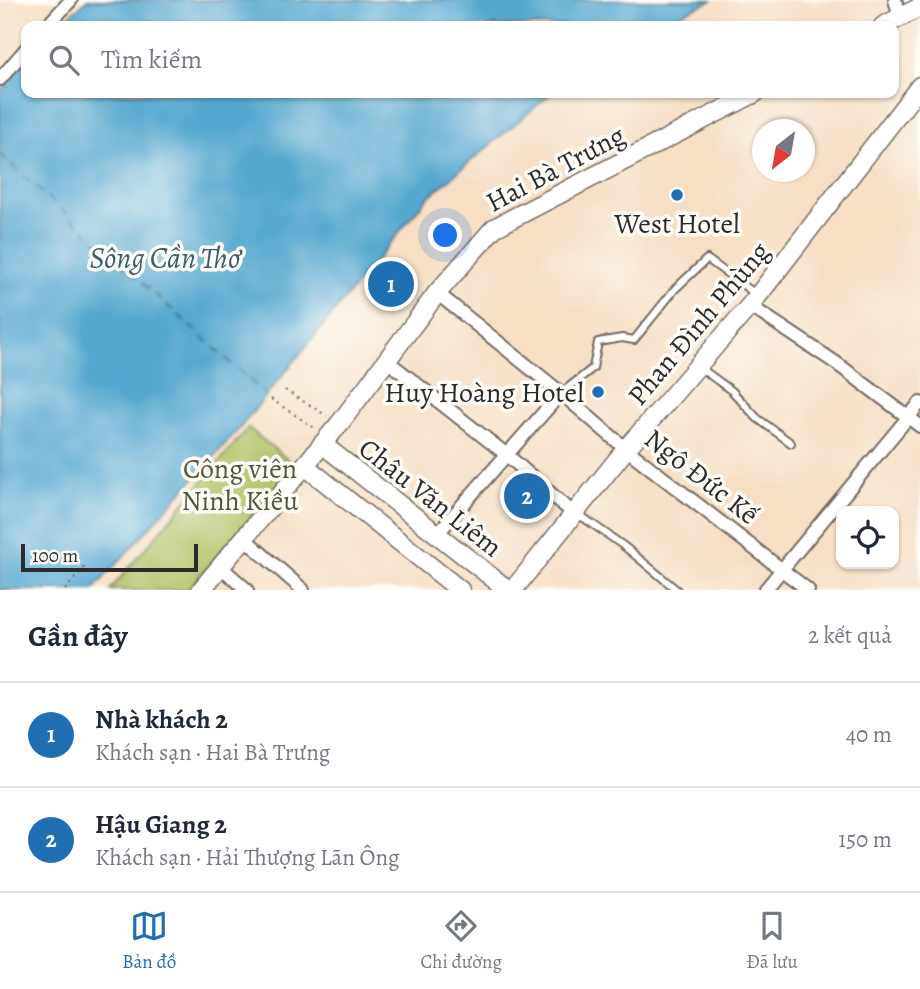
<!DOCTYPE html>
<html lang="vi">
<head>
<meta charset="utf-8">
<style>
  body { margin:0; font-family:Alegreya,serif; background:#f6f6f7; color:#1f2937 }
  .controls { position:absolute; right:21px; bottom:21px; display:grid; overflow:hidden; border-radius:14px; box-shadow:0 2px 5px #0004 }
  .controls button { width:63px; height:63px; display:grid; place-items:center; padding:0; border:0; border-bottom:2px solid #e0e1e3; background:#fff; color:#1f2937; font:35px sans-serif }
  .compass { position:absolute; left:752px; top:119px; width:63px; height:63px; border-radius:50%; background:#fff; box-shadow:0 2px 5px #0004; rotate:211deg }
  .scale { position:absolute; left:21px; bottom:18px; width:177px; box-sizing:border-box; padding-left:7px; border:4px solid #2b2b2b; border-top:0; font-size:19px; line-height:24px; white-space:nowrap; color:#2b2b2b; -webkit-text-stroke:5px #fdfcf7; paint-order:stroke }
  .you { position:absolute; left:446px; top:236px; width:24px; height:24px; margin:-18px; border:5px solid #fff; border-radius:50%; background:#1a73e8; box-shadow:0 0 0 10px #1a73e833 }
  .badge { display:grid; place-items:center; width:46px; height:46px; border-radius:50%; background:#1f6fb2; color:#fff; font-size:23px; font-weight:700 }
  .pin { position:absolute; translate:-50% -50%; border:4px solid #fff; box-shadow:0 2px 7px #0006 }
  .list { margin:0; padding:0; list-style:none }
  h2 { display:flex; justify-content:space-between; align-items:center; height:91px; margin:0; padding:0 28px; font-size:30px }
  h2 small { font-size:23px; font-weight:400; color:#747a83 }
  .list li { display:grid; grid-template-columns:46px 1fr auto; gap:21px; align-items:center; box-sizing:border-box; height:105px; padding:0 28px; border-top:2px solid #e0e1e3 }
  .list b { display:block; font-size:26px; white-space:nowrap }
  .list p { margin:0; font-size:23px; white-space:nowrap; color:#747a83 }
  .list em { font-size:23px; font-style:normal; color:#747a83 }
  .icon { flex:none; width:38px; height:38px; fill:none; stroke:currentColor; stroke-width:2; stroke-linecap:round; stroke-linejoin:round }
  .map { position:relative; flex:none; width:920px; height:590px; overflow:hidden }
  .search { position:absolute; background:#fff; box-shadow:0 2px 5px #0004; left:21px; right:21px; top:21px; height:77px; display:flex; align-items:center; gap:18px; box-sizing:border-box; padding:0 24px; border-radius:14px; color:#747a83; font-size:26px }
  .sheet { height:301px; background:#fff }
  nav { display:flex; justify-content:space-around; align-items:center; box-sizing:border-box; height:98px; border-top:2px solid #e0e1e3; background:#fff; font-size:19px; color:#747a83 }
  nav a { display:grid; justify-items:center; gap:4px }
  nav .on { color:#1f6fb2 }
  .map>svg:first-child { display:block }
</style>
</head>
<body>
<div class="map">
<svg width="920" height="590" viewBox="0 0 920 590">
  <rect width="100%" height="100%" fill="#fdfcf7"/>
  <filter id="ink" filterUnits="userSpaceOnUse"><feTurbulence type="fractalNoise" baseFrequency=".0143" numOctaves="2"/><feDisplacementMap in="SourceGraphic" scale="14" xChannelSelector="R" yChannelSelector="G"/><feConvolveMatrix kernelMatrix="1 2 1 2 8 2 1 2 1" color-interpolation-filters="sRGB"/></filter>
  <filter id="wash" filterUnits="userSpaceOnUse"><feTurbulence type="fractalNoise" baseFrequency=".00686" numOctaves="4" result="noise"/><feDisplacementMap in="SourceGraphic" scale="28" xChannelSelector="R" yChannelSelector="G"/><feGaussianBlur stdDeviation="1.57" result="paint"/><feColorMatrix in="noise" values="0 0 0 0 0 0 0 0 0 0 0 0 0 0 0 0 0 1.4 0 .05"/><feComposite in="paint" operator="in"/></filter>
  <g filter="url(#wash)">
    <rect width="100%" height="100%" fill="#f6dfc5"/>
    <!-- green -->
    <path fill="#b1c265" stroke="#6e7648" stroke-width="2" d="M248 428 296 466 187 590H110Z"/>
    <!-- water -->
    <path fill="#54a8d0" stroke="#406a7e" stroke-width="2" d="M87 0H713L653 26H57Z
      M26 57V93H552L427 198 239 429 93 590H0V92Z"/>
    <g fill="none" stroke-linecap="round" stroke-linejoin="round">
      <!-- ferry -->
      <path stroke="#3b5d6d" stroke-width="2" stroke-dasharray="9 7" stroke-linecap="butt" d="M0 154 271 399"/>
    </g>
  </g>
  <g filter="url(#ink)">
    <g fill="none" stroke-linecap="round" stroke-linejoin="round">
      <defs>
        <path id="lane" d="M699 367 732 391 757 418 791 443
          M561 393 593 368 598 342 622 338 634 340 675 289 707 259 757 295
          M575 515 584 518 625 547 677 590"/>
        <path id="street" d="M895 0 900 17
          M47 26 71 0
          M0 79 26 49
          M437 293 561 393 626 449 808 590
          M750 306 836 363 920 426
          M386 360 507 455 574 514
          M437 534 561 393
          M245 539 303 590
          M221 567 247 590
          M765 590 920 403"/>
        <path id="secondary" d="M883 26 920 7
          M322 444 508 590
          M305 466 460 590
          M201 590 340 423 437 293 494 228 755 93
          M513 590 626 449 753 302 920 86"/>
      </defs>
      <!-- lane casing -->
      <use href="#lane" stroke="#726a61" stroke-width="10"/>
      <!-- street casing -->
      <use href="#street" stroke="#726a61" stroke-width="16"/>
      <!-- secondary casing -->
      <use href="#secondary" stroke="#726a61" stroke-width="21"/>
      <!-- path -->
      <path stroke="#726a61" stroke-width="2" stroke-dasharray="2 5" stroke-linecap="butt" d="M285 390 327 416
        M271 399 316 429
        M65 590 86 565"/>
      <!-- lane -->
      <use href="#lane" stroke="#fff" stroke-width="6"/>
      <!-- street -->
      <use href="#street" stroke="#fff" stroke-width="12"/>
      <!-- secondary -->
      <use href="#secondary" stroke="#fff" stroke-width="18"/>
    </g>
  </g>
  <!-- markers -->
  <g fill="#1f6fb2" stroke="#fdfcf7" stroke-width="2.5">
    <circle cx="677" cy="195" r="7"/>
    <circle cx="598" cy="392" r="7"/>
  </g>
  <g text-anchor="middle" stroke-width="7" stroke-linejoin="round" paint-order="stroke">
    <!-- street labels -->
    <g font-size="28" fill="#2b2b2b" stroke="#fdfcf7">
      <text transform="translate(555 168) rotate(-28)" y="10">Hai Bà Trưng</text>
      <text transform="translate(698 323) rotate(-50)" y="10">Phan Đình Phùng</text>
      <text transform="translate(702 476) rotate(38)" y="10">Ngô Đức Kế</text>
      <text transform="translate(431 497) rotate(38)" y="10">Châu Văn Liêm</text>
    </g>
    <!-- poi labels -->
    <g font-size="28" fill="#2b2b2b" stroke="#fdfcf7">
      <text x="677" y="233">West Hotel</text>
      <text x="584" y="402" text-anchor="end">Huy Hoàng Hotel</text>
    </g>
    <!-- park labels -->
    <g font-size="28" fill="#53583c" stroke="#fdfcf7">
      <text x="240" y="478">Công viên<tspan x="240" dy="32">Ninh Kiều</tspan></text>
    </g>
    <!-- water labels -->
    <g font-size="30" font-style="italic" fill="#3b5d6d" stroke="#fdfcf7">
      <text x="165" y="268">Sông Cần Thơ</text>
    </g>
  </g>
</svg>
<div class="controls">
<button><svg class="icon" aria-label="locate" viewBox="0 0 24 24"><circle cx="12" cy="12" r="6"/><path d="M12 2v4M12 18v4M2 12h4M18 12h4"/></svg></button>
</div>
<svg class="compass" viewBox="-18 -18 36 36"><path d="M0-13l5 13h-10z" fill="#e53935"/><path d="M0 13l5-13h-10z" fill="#747a83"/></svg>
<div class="scale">100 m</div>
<div class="you"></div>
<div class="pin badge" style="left:391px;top:284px">1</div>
<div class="pin badge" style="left:527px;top:496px">2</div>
<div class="search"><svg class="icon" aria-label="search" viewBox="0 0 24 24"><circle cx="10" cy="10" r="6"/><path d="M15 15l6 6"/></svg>Tìm kiếm</div>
</div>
<section class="sheet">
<h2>Gần đây<small>2 kết quả</small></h2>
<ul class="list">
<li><span class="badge">1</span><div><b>Nhà khách 2</b><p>Khách sạn · Hai Bà Trưng</p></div><em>40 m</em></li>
<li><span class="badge">2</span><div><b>Hậu Giang 2</b><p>Khách sạn · Hải Thượng Lãn Ông</p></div><em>150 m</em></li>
</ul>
</section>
<nav>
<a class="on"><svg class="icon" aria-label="map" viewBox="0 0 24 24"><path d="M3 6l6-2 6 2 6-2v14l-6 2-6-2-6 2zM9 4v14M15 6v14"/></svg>Bản đồ</a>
<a><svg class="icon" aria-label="directions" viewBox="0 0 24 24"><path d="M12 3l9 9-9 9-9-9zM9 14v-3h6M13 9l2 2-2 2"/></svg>Chỉ đường</a>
<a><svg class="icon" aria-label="saved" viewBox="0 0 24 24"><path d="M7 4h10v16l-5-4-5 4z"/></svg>Đã lưu</a>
</nav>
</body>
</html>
